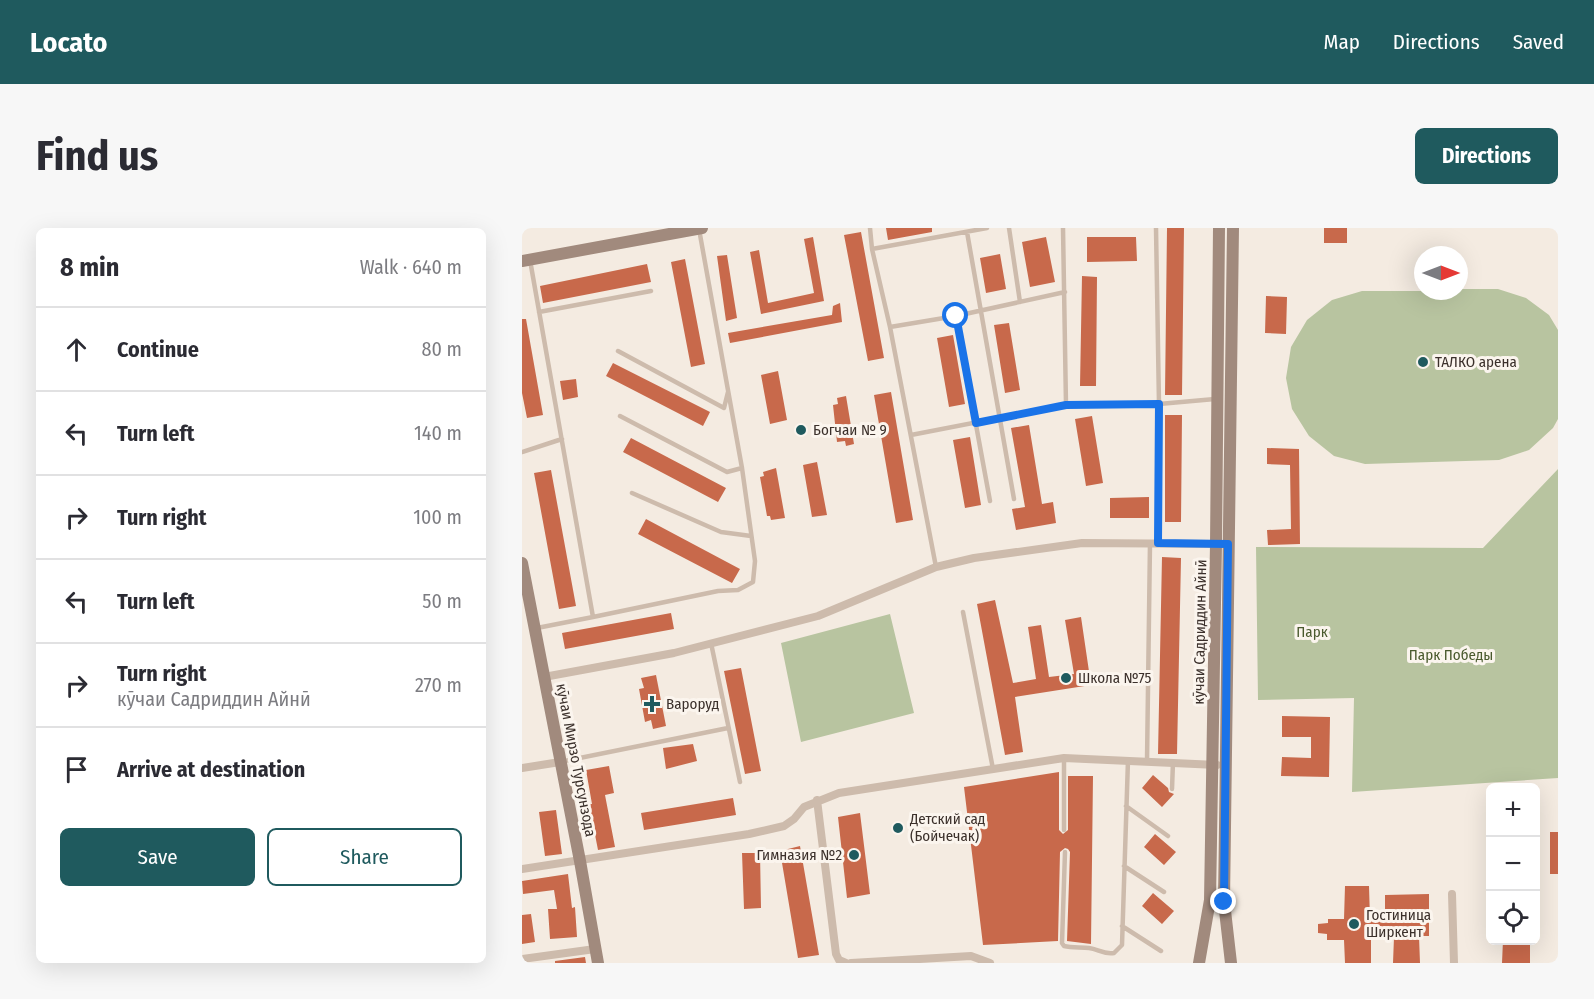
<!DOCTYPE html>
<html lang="en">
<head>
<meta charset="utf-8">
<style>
  body { margin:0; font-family:"Fira Sans Condensed",sans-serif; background:#f7f7f7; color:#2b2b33 }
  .controls { position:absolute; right:18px; bottom:18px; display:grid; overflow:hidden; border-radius:9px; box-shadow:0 6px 24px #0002 }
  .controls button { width:54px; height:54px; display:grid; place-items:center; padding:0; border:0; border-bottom:2px solid #e1e1e2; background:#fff; color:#2b2b33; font:30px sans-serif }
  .compass { position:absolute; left:892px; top:18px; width:54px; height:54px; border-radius:50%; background:#fff; box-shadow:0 6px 24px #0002; rotate:90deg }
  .stop { position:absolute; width:18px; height:18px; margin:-14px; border:4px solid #1a73e8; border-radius:50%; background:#fff }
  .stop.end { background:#1a73e8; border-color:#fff; box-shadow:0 2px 6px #0008 }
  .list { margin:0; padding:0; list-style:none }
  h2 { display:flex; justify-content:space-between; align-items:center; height:78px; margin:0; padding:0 24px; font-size:26px }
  h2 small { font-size:20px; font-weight:400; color:#7c7c81 }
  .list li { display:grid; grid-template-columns:39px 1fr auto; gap:18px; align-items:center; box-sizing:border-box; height:84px; padding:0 24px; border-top:2px solid #e1e1e2 }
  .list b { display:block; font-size:22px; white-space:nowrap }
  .list p { margin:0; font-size:20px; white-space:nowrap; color:#7c7c81 }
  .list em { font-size:20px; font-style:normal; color:#7c7c81 }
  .actions { display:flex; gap:12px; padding:18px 24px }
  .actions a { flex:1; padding:14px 0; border:2px solid #1f5a5e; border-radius:9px; text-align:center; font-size:21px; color:#1f5a5e }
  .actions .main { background:#1f5a5e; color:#fff }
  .icon { flex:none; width:33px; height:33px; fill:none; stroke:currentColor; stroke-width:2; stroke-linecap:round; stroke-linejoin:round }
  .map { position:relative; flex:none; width:1036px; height:735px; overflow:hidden; border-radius:9px }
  header { display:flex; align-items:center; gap:36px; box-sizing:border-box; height:84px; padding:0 30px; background:#1f5a5e; color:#fff }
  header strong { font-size:28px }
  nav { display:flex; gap:33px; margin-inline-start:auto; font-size:21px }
  .intro { display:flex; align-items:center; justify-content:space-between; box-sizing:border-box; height:144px; padding:0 36px }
  h1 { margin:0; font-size:42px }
  .button { padding:15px 27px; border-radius:9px; background:#1f5a5e; color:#fff; font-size:21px; font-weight:700 }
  main { display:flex; gap:36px; padding:0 36px }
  aside { flex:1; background:#fff; border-radius:9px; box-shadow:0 6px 24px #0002 }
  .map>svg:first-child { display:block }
</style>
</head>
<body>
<header>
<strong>Locato</strong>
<nav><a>Map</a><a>Directions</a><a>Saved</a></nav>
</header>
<div class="intro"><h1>Find us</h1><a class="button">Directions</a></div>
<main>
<aside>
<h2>8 min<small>Walk · 640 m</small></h2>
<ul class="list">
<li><svg class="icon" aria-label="ahead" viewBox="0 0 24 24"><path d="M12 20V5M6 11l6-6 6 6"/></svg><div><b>Continue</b></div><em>80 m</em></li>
<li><svg class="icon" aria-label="left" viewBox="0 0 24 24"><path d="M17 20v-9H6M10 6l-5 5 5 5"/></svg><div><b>Turn left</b></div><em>140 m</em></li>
<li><svg class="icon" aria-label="right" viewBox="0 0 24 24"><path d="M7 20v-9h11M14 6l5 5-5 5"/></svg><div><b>Turn right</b></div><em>100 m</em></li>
<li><svg class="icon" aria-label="left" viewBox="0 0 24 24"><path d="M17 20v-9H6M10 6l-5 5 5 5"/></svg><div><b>Turn left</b></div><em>50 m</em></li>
<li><svg class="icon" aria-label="right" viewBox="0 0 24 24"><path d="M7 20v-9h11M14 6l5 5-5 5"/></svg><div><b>Turn right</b><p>кӯчаи Садриддин Айнӣ</p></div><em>270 m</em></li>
<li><svg class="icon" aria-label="arrive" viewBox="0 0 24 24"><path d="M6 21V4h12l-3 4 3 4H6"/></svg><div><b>Arrive at destination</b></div></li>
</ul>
<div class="actions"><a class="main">Save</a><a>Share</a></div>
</aside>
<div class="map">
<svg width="1036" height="735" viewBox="0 0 1036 735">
  <rect width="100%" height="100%" fill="#f4ebe1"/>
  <!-- green -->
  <path fill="#b8c4a0" d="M937 61H976L1004 70 1027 87 1036 102V191L1031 200 1007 222 977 232 843 236 812 228 787 208 770 181 764 150 769 119 785 92 810 72 840 63H937Z
    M1036 241V550L830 564 832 470 736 472 734 319 961 320Z
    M368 386 392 485 279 514 259 415Z"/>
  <!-- building -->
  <path fill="#c8694b" d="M364 0H410V4L366 12Z
    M645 0H662L660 167H643Z
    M802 0H825V15H802Z
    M339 4 362 130 346 133 322 7Z
    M291 9 302 73 239 86 228 24 237 22 246 75 292 65 282 11Z
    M524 9 533 54 508 59 500 14Z
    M565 9H614L615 33 565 34Z
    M478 26 484 61 464 65 458 30Z
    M205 27 215 90 204 93 195 28Z
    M163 31 183 136 169 139 149 34Z
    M125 36 129 54 21 75 18 58Z
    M560 48 575 49 574 158H558Z
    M744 68 765 69 764 106 743 105Z
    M318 75 320 94 208 115 206 105 310 87 311 78Z
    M0 91H4L21 187 5 190 0 165Z
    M487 95 498 162 483 165 472 97Z
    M431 107 443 176 427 179 415 110Z
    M91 135 188 184 181 198 84 148Z
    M256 143 265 192 248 196 239 147Z
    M54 151 56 169 41 172 38 153Z
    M369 164 391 292 374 295 352 167Z
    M324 168 332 216 324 218 323 213 315 214 311 177 316 176 315 170Z
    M643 187H660L659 294H643Z
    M570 188 581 255 564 258 553 191Z
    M507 197 520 276 531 274 534 295 494 302 490 281 503 279 489 200Z
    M448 209 459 277 443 280 431 212Z
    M109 210 204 260 196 274 101 224Z
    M745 220 777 221 778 316 746 317 745 302 769 301 768 237 745 236Z
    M295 234 305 287 290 289 281 237Z
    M254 240 263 290 249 292 248 288H245L238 249 242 248 241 244Z
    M29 242 54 378 37 381 12 245Z
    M627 269V290H588V270Z
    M124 291 218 341 210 355 116 306Z
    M640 329 659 330 655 526H636Z
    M473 372 491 455 514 451 506 399 519 397 527 449 552 446 543 392 559 389 569 457 493 469 501 524 483 527 455 376Z
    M149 385 152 401 43 421 40 405Z
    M219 440 239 543 223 546 202 443Z
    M134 447 144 498 131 501 129 492 123 494 117 461 122 460 119 450Z
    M760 488 808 489 807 549 759 548 760 529 789 530V509H760Z
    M171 516 175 533 144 541 141 520Z
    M87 538 92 565 83 567 93 619 76 622 67 576H70L64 542Z
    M537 544V602L541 606 546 602V548H571L569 716 545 713 548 624 546 621 543 620 538 624 536 713 461 717 442 559Z
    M631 547 646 560 647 564 652 566 640 579 620 560Z
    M211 570 214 587 122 602 119 585Z
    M34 582 40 626 23 628 17 584Z
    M338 585 348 666 325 670 316 589Z
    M1028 604H1036V646H1028Z
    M633 606 654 624 642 637 622 619Z
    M278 618 297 727 276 730 258 623Z
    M220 625H238L239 680 222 681Z
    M46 646 50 680 53 679 55 709 28 711 26 681H35L32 662 1 666 0 653Z
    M823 658H847L848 691H863V667L907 666V708H897L898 735H871L872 709H849V735H823L822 712H805V706L796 705V696L806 695V691H822Z
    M631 665 652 683 640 696 620 678Z
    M9 686 13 714 0 716V687Z
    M981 712H1008V735H980Z
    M63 729 64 735H33V733Z"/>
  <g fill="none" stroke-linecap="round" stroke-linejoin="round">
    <!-- lane -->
    <path stroke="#cdbbac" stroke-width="4.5" d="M348 0 350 21 368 99 414 339
      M487 0 498 74
      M541 0 544 177 637 176 693 171
      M634 0 637 176 636 315
      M445 4 492 271
      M350 21 465 0
      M8 32 71 389 196 363 216 362 231 354 233 333 220 240 177 1
      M17 84 129 63
      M368 99 434 88
      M96 123 202 180 206 164
      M98 188 205 244 220 240
      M389 207 544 177
      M0 224 40 211
      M110 265 199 304 229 308
      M468 273 434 88 543 64
      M441 384 471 541
      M15 400 71 389
      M189 415 218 554
      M542 530V602
      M625 533 628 315
      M38 534 206 500
      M650 561 651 534
      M604 578 646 608
      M543 624 540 715 542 718C550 720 559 719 567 720 576 721 582 727 592 725L600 717 606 532
      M602 638 642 664
      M600 698 639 723"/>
    <!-- street -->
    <path stroke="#cdbbac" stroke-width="8" d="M22 449 152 425 296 388 414 339 452 330 560 315 699 316
      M0 540 38 534
      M295 572 314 726 317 732 324 735
      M0 641 227 606 262 598 272 591 282 579 317 565 542 530 695 537
      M930 666 932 735
      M0 731 73 721
      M329 735 449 728 468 735"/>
    <!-- secondary -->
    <path stroke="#a18a7d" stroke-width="12" d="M0 33 180 0
      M0 335 58 633 76 735
      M677 735 688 672 694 316 697 0
      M709 735 702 674 711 0"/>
  </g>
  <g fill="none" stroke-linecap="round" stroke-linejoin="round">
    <!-- route -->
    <path stroke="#1a73e8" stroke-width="8" d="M434 88 454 195 544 177 637 176 636 315 706 316 702 674"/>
  </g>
  <!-- markers -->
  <g fill="#1f5a5e" stroke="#fbf5ee" stroke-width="2">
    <circle cx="901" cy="134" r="6"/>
    <circle cx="279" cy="202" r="6"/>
    <circle cx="544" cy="450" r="6"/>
    <path d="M127 467h6v6h6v6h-6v6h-6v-6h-6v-6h6z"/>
    <circle cx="376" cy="600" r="6"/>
    <circle cx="332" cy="627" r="6"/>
    <circle cx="832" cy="696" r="6"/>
  </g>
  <g text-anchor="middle" stroke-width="6" stroke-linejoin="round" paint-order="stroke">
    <!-- poi labels -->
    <g font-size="15" fill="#3b302b" stroke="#fbf5ee" text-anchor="start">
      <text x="913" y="139">ТАЛКО арена</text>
      <text x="291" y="207">Богчаи № 9</text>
      <text x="556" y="455">Школа №75</text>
      <text x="144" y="481">Вароруд</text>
      <text x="388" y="596">Детский сад<tspan x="388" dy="17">(Бойчечак)</tspan></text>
      <text x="320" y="632" text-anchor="end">Гимназия №2</text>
      <text x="844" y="692">Гостиница<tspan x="844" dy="17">Ширкент</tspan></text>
    </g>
    <!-- street labels -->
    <g font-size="15" fill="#3b302b" stroke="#fbf5ee">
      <text transform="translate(678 404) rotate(-89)" y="5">кӯчаи Садриддин Айнӣ</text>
      <text transform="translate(54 532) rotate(79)" y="5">кӯчаи Мирзо Турсунзода</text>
    </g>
    <!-- park labels -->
    <g font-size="15" fill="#4a5a2e" stroke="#fbf5ee">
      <text x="790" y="409">Парк</text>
      <text x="929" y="432">Парк Победы</text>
    </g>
  </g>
</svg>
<div class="controls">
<button>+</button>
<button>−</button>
<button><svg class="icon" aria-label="locate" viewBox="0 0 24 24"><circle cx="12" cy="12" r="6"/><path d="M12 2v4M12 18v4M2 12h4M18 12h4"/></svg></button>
</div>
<svg class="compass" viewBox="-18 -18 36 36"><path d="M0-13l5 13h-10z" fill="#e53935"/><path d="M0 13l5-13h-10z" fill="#7c7c81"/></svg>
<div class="stop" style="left:434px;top:88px"></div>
<div class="stop end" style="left:702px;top:674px"></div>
</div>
</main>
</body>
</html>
